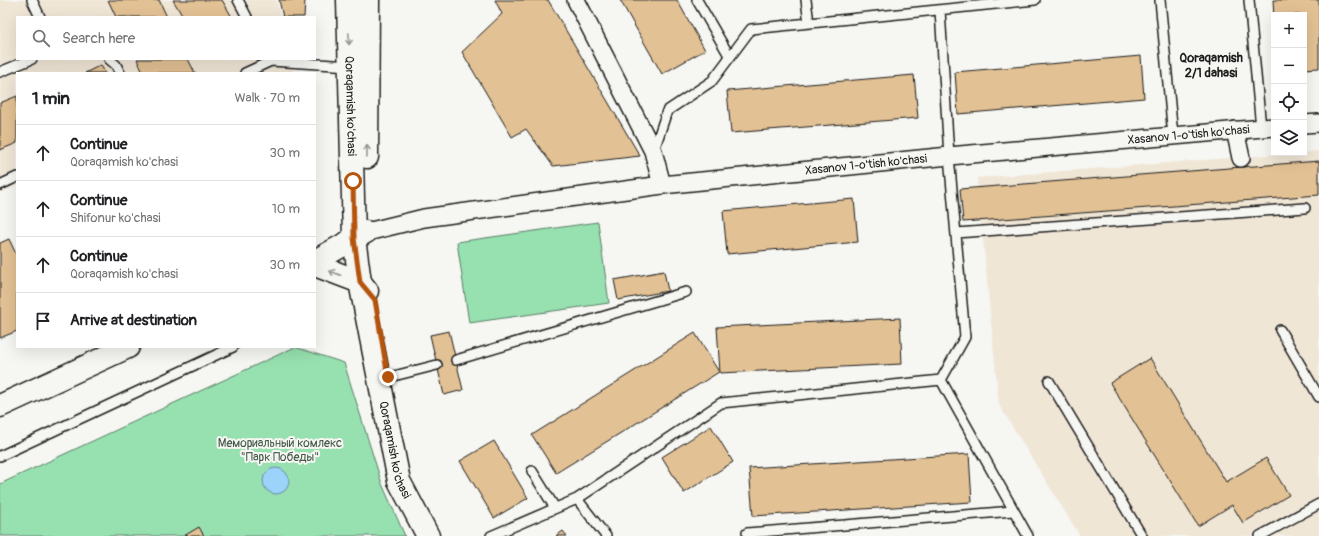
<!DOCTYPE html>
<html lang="en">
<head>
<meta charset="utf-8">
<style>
  body { margin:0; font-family:Pangolin,sans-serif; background:#f6f6f6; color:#202124 }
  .controls { position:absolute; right:12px; top:12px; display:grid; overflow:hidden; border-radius:0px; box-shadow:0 4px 16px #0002 }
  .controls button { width:36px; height:36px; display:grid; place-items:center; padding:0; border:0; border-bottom:1px solid #e0e0e0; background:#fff; color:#202124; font:20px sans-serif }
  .stop { position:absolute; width:12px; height:12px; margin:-9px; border:3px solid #b45309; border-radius:50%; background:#fff }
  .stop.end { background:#b45309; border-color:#fff; box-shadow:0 1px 4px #0008 }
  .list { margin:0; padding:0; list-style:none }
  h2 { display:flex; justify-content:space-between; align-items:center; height:52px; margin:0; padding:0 16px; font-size:17px }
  h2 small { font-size:13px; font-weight:400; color:#757577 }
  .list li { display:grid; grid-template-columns:26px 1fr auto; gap:12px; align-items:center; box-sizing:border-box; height:56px; padding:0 16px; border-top:1px solid #e0e0e0 }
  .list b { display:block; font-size:15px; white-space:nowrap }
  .list p { margin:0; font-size:13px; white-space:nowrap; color:#757577 }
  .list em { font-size:13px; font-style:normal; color:#757577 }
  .icon { flex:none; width:22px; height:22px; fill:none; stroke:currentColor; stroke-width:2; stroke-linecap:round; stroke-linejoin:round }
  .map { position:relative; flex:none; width:1319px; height:536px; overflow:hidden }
  .search { position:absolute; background:#fff; box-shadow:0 4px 16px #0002; left:16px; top:16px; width:300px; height:44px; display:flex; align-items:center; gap:10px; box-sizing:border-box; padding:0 14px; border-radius:0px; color:#757577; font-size:15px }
  .panel { position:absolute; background:#fff; box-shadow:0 4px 16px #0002; left:16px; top:72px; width:300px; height:276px; border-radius:0px }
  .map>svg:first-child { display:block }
</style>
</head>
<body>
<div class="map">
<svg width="1319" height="536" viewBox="0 0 1319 536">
  <rect width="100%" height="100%" fill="#f6f6f2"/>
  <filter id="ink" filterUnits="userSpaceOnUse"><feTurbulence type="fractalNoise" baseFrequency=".025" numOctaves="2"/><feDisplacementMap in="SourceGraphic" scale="8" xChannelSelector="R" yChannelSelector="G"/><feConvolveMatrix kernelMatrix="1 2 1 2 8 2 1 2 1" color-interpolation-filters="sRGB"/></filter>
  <g filter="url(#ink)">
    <!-- built -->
    <path fill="#f0e6d6" d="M0 0H276L281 17H17V59H291L293 73H17V185L0 193Z
      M1319 151V536H1080L999 405 977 178Z"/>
    <!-- green -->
    <path fill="#97e1b0" stroke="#5a7e66" d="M598 222 609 303 469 323 457 242Z
      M295 347 344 363 382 484 405 536H0V484Z"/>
    <!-- water -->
    <path fill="#9bd3fa" stroke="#688aa1" d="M263 481a13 13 0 1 1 26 0a13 13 0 1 1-26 0Z"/>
    <!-- building -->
    <path fill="#e2c194" stroke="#1c1c1c" d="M108 0H159L167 17H116Z
      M173 0H222L232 17H183Z
      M279 0H305L304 17H283Z
      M495 0H548L640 156 553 166 526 129 512 137 462 52 502 14Z
      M620 0H677L705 50 662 74Z
      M1273 0H1319V68L1304 69V15H1274V19Z
      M1141 56 1144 98 958 114 955 72Z
      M137 59H188L195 73H143Z
      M101 65 105 73H85Z
      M914 75 918 118 731 133 727 91Z
      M17 96V143L0 150V103Z
      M1319 161V195L963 222 960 189Z
      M854 199 858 242 727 254 723 211Z
      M9 239 17 256V331L0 338V243Z
      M664 271 668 291 618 300 614 280Z
      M900 318 902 364 720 373 717 327Z
      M449 331 463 390 444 395 430 335Z
      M695 333 719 372 556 473 532 435Z
      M1150 358 1226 482 1266 458 1289 495 1243 523 1232 505 1198 526 1110 383Z
      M711 426 733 462 684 493 662 457Z
      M494 441 528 498 494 518 460 461Z
      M969 454 972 502 753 516 749 468Z
      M199 527 204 536H184Z
      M563 531 567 536H556Z"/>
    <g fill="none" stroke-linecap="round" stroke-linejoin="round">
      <defs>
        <path id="lane" d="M32 0 40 17
          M238 0 247 17
          M697 0 730 57
          M806 0 809 23
          M1160 0 1173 136
          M1249 0 1261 128
          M940 10 949 156 965 337 941 380
          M109 59 116 65 120 73
          M0 72 32 59
          M245 73 271 61 350 66
          M654 150 667 111 712 81 751 29 1035 0
          M0 185 17 177
          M956 233 1305 208
          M1280 330 1319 397
          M456 360 686 292
          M378 380 437 365
          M941 380 1028 536
          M1049 381 1142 536
          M0 456 233 347
          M532 471 555 508
          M747 533 1013 511
          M491 536 577 499
          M606 536 577 499 721 403 941 380
          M1260 536 1319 504"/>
        <g id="street">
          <path d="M576 0 653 151 662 185"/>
          <path d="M1304 124 1319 123"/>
          <path d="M1235 130 1241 158"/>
          <path id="s1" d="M367 232 424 218 662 185 949 156 1274 127"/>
        </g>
        <g id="secondary">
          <path id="s2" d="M348 0 354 238 360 282 399 481 428 536"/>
          <path d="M367 157 368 0"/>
          <path d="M315 261 366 232"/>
          <path d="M315 265 360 282 367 291"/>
          <path d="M0 406 128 347"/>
        </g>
      </defs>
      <!-- lane casing -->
      <use href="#lane" stroke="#1c1c1c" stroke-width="12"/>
      <!-- street casing -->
      <use href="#street" stroke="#1c1c1c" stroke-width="20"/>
      <!-- secondary casing -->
      <use href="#secondary" stroke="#1c1c1c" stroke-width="25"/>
      <!-- lane -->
      <use href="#lane" stroke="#f6f6f2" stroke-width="9"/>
      <!-- street -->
      <use href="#street" stroke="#f6f6f2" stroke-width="17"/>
      <!-- secondary -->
      <use href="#secondary" stroke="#f6f6f2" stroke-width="22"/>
    </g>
    <!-- one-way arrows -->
    <defs><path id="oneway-shaft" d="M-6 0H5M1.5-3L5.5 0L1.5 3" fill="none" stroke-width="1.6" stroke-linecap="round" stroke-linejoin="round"/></defs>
    <g stroke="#949492">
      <use href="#oneway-shaft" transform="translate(349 39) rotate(89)"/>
      <use href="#oneway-shaft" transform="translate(367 151) rotate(-90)"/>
      <use href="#oneway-shaft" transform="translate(335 273) rotate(-159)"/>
    </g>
  </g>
  <g fill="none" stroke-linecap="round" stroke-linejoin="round" filter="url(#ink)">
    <!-- route -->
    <path stroke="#b45309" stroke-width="5" d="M353 181 354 238 360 282 375 300 388 377"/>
  </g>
  <g text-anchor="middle" stroke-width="4" stroke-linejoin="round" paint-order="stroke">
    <!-- street labels -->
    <g font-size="12" fill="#1c1c1c" stroke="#f6f6f2">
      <text dy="4" stroke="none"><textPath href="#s2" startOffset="106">Qoraqamish ko'chasi</textPath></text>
      <text dy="4" stroke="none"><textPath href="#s1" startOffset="828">Xasanov 1-o'tish ko'chasi</textPath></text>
      <text dy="4" stroke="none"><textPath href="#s1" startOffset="504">Xasanov 1-o'tish ko'chasi</textPath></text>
      <text dy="4" stroke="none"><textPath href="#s2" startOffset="454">Qoraqamish ko'chasi</textPath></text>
    </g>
    <!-- park labels -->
    <g font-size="12" fill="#415748" stroke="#f6f6f2">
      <text x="280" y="447">Мемориальный комлекс<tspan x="280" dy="14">"Парк Победы"</tspan></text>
    </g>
    <!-- neighbourhood labels -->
    <g font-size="13" font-weight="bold" fill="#1c1c1c" stroke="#f6f6f2">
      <text x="1211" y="62">Qoraqamish<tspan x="1211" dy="15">2/1 dahasi</tspan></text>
    </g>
  </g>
</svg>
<div class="controls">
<button>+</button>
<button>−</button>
<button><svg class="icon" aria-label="locate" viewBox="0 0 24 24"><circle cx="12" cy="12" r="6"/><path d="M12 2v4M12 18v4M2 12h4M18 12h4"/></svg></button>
<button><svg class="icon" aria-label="layers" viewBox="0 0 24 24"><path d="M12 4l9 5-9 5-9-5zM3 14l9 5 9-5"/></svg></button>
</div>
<div class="stop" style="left:353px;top:181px"></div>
<div class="stop end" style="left:388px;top:377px"></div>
<div class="search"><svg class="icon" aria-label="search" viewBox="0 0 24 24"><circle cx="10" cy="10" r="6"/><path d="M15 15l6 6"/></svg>Search here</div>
<section class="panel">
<h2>1 min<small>Walk · 70 m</small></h2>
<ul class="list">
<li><svg class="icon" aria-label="ahead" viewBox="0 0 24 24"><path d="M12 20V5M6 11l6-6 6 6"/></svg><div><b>Continue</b><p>Qoraqamish ko'chasi</p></div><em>30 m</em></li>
<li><svg class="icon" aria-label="ahead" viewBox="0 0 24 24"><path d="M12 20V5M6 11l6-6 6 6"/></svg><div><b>Continue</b><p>Shifonur ko'chasi</p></div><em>10 m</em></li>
<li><svg class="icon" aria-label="ahead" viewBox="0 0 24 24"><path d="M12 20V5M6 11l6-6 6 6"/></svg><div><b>Continue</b><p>Qoraqamish ko'chasi</p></div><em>30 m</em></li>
<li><svg class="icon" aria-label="arrive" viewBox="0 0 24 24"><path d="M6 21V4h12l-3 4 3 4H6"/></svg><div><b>Arrive at destination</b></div></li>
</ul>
</section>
</div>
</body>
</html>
